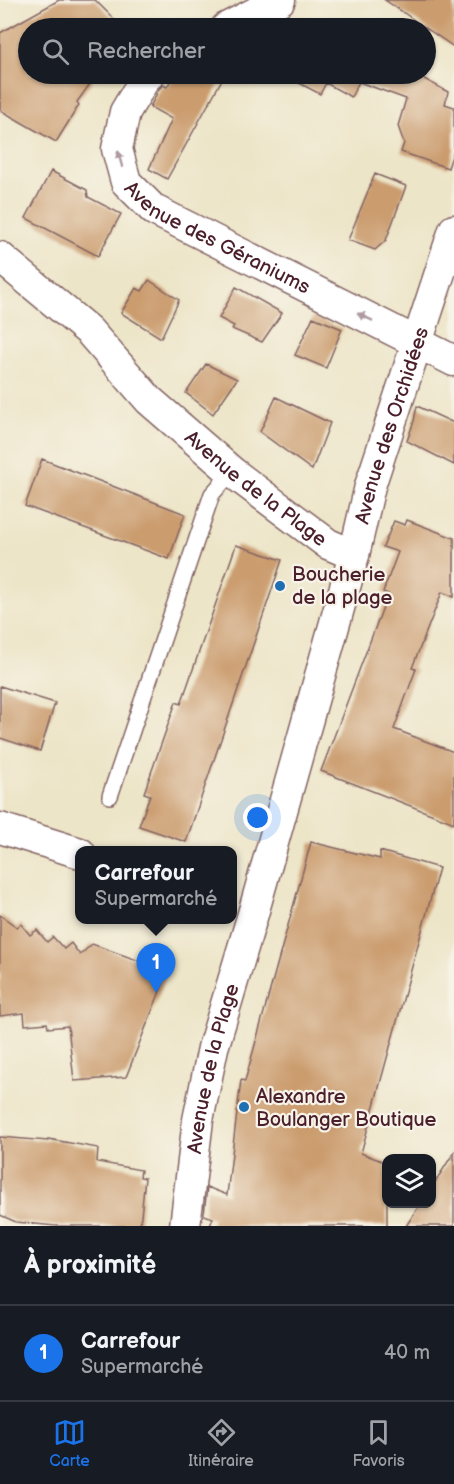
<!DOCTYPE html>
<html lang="fr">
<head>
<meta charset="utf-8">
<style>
  body { margin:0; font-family:"Balsamiq Sans",sans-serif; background:#242831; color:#f1f3f6 }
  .controls { position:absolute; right:18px; bottom:18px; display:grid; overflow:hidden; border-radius:12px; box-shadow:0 2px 4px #0004 }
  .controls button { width:54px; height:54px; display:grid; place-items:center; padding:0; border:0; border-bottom:2px solid #363941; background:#171b24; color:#f1f3f6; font:30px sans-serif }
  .you { position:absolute; left:258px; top:818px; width:21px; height:21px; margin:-15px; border:4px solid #fff; border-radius:50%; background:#1a73e8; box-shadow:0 0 0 9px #1a73e833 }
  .badge { display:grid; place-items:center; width:39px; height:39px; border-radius:50%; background:#1a73e8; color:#fff; font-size:20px; font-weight:700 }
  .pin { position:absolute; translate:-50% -50px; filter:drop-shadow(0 2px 3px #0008) }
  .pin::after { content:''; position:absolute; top:32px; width:21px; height:18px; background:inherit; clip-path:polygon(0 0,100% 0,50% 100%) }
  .popup { position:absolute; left:75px; top:846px; width:162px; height:78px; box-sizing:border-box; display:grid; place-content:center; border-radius:12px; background:#171b24; filter:drop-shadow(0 2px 4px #0005); font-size:20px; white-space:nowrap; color:#9ea1a6 }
  .popup b { font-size:22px; color:#f1f3f6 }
  .popup::after { content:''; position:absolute; left:50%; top:100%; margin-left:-12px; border:12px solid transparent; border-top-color:#171b24 }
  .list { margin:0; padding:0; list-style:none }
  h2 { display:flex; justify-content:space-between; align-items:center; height:78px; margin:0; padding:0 24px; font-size:26px }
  h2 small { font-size:20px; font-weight:400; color:#9ea1a6 }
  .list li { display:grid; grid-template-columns:39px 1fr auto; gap:18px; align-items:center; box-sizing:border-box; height:96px; padding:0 24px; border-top:2px solid #363941 }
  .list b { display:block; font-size:22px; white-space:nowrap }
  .list p { margin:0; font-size:20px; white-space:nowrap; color:#9ea1a6 }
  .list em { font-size:20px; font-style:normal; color:#9ea1a6 }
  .icon { flex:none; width:33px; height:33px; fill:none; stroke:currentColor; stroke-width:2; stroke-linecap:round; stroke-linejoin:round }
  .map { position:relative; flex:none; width:454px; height:1226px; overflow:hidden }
  .search { position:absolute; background:#171b24; box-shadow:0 2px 4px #0004; left:18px; right:18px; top:18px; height:66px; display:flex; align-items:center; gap:15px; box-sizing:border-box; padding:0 21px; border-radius:33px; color:#9ea1a6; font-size:22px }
  .sheet { height:174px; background:#171b24 }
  nav { display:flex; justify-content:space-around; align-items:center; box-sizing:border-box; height:84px; border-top:2px solid #363941; background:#171b24; font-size:16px; color:#9ea1a6 }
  nav a { display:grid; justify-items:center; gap:3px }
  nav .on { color:#1a73e8 }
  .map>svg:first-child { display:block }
</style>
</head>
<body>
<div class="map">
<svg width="454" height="1226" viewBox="0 0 454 1226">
  <rect width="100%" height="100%" fill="#f7f3e8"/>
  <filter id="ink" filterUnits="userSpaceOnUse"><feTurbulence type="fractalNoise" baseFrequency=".0167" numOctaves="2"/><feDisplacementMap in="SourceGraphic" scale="12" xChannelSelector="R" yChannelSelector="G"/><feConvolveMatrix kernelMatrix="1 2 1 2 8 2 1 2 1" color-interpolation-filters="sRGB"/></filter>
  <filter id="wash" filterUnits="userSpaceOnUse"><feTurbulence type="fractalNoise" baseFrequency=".008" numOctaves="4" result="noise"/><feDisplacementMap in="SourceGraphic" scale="24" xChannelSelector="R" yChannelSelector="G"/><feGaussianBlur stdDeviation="1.35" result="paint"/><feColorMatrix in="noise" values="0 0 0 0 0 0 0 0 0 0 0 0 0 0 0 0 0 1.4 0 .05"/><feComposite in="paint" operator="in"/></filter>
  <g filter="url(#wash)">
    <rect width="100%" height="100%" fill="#ede5c8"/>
    <g id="blocks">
      <!-- building -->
      <path fill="#cb9c6e" d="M59 0H95L123 28H28V74H97L77 102 79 105 56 142 0 110V33Z
        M385 0H454V47Z
        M174 74H225L167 179 149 169 172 119 150 107 159 89 163 85 167 87Z
        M282 74H415L448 92 445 104 454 107V150L448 168 401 152 404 143 398 126 406 99 359 82 351 97 326 83 320 94Z
        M51 171 87 190 88 197 121 214 98 256 26 218Z
        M375 174 406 186 386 240 375 250 348 240Z
        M149 280 179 300 161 338 121 313 136 288 142 291Z
        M236 287 282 313 262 342 232 329 234 326 219 318Z
        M313 317 342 329 326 368 295 355Z
        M206 364 237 379 213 414 186 393Z
        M276 397 330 423 312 470 260 432Z
        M417 406 454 423V465L407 441 414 421Z
        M42 459 185 514 169 559 25 506Z
        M407 520 454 538V597L442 592 412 668 416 669 394 729 454 752V823L321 771 388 594 383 592 398 552 383 547 394 521 405 525Z
        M236 545 282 560 186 842 139 826 150 795 144 793 176 702 181 704Z
        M0 686 55 703 40 751 0 738Z
        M311 842 380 859V851L439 868 361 1153 387 1163V1226H210L213 1218 204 1215 207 1187 227 1195 241 1080 245 1081Z
        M0 915 17 927 21 924 30 935 37 930 47 942 53 937 64 949 71 943 80 955 92 944 168 971 126 1077 74 1081 68 1026 48 1028 47 1023 25 1025 24 1013 0 1016Z
        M0 1137 48 1141V1139L98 1148 97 1162 141 1170 140 1177 145 1178 140 1226H55L16 1222 0 1215Z
        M454 1152V1226H406L421 1203H432V1187Z"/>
    </g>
  </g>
  <g filter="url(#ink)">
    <use href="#blocks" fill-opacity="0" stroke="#836462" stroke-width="1.5"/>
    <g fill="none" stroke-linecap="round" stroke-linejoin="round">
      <defs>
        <path id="lane" d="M110 796 212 494 232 472"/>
        <g id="street">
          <path d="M226 28 280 0"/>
          <path id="s1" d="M150 74 146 77 125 112 117 149 126 182 154 210 454 361"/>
          <path id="s2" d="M0 257 89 331 149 400 232 472 328 544 354 555"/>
          <path d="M0 828 80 853"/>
          <path id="s3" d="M185 1226 198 1120 213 1048 253 914 354 555 370 486 454 230"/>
        </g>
      </defs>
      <!-- lane casing -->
      <use href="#lane" stroke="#836462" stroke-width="18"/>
      <!-- street casing -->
      <use href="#street" stroke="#836462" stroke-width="33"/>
      <!-- lane -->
      <use href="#lane" stroke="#fff" stroke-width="15"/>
      <!-- street -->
      <use href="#street" stroke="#fff" stroke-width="30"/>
    </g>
    <!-- one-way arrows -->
    <defs><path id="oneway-solid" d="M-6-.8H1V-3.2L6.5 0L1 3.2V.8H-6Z" transform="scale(1.5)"/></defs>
    <g fill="#ae9aa0">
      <use href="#oneway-solid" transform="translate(120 159) rotate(-105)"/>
      <use href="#oneway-solid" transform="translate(365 317) rotate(-154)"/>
    </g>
  </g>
  <!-- markers -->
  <g fill="#1f6fb2" stroke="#f7f3e8" stroke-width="2">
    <circle cx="280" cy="586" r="6"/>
    <circle cx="244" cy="1107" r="6"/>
  </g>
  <g text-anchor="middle" stroke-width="4.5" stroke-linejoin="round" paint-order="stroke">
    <!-- street labels -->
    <g font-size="20" fill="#4a1f2b" stroke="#f7f3e8">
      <text dy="7" stroke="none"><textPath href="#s1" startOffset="226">Avenue des Géraniums</textPath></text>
      <text dy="7" stroke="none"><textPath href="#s3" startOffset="828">Avenue des Orchidées</textPath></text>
      <text dy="7" stroke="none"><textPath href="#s2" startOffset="346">Avenue de la Plage</textPath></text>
      <text dy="7" stroke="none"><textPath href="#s3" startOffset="160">Avenue de la Plage</textPath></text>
    </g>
    <!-- poi labels -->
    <g font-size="20" fill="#4a1f2b" stroke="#f7f3e8" text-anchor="start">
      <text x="292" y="581">Boucherie<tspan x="292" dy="23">de la plage</tspan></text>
      <text x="256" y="1103">Alexandre<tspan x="256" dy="23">Boulanger Boutique</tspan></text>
    </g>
  </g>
</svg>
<div class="controls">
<button><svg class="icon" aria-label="layers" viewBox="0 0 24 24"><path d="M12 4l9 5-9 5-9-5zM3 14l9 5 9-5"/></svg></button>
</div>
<div class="you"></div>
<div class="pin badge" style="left:156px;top:993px">1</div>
<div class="popup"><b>Carrefour</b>Supermarché</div>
<div class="search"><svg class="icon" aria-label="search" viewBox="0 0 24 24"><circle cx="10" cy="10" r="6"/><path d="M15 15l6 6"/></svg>Rechercher</div>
</div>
<section class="sheet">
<h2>À proximité<small></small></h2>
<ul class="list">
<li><span class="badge">1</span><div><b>Carrefour</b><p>Supermarché</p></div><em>40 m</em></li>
</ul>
</section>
<nav>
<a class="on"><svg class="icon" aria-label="map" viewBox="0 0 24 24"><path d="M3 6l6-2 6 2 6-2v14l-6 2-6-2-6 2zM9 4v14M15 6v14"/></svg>Carte</a>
<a><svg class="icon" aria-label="directions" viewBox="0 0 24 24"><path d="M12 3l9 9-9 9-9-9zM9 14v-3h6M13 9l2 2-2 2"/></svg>Itinéraire</a>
<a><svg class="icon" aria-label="saved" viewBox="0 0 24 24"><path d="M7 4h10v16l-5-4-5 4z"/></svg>Favoris</a>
</nav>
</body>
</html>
